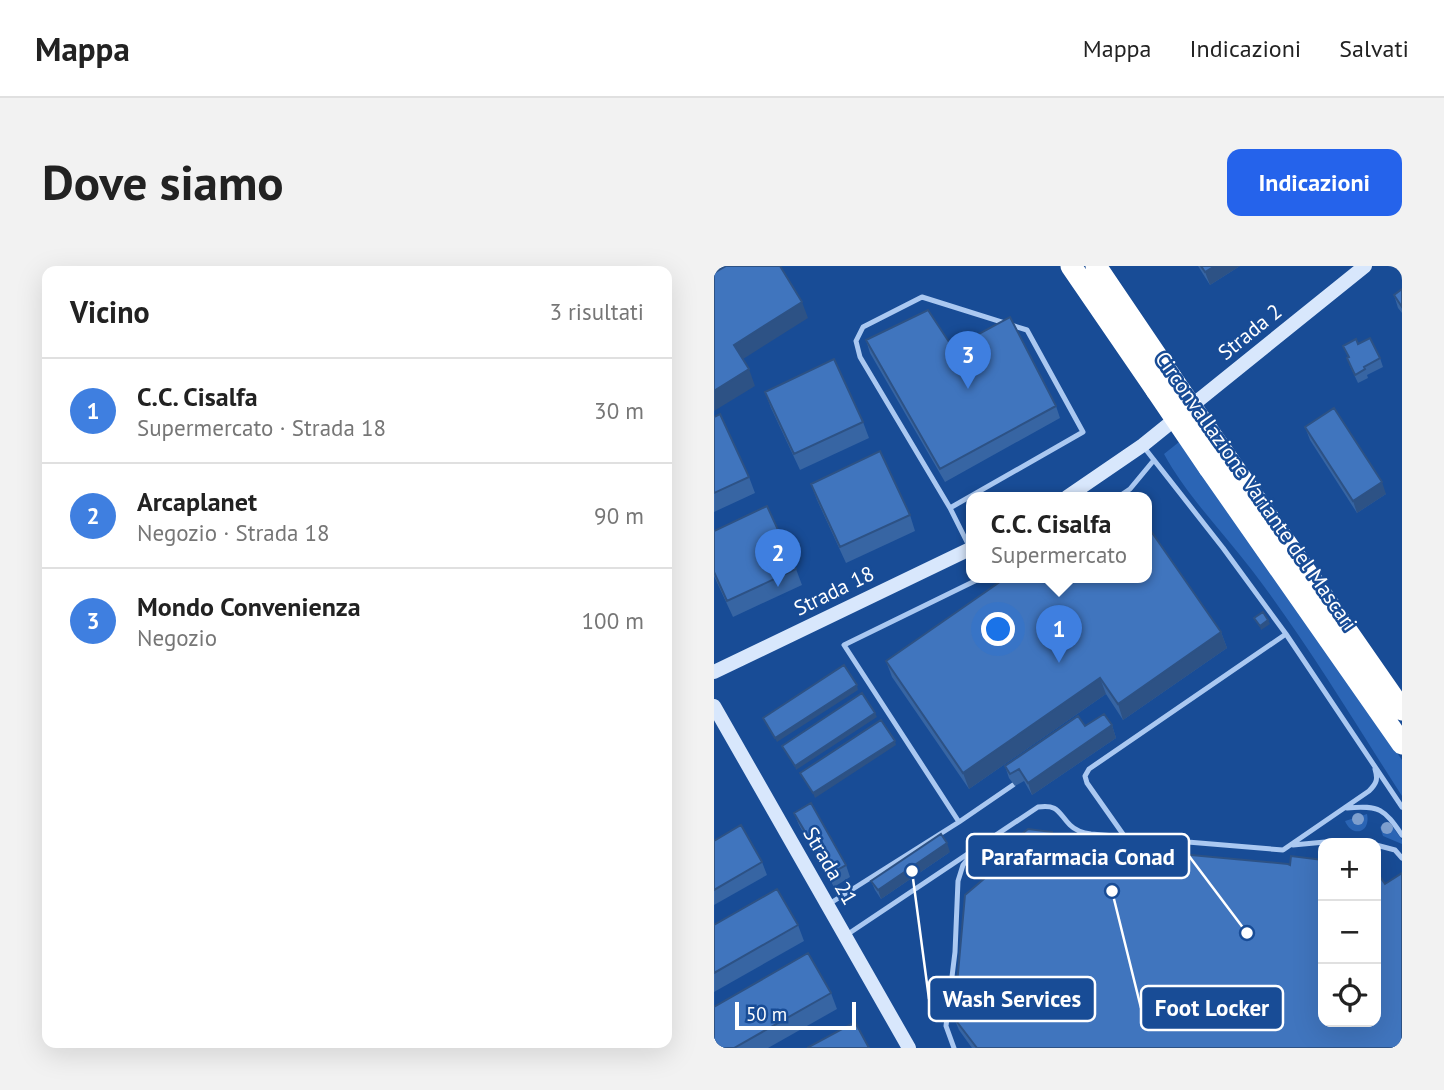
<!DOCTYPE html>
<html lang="it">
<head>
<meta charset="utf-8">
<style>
  body { margin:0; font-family:"PT Sans",sans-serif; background:#f2f2f2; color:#222 }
  .controls { position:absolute; right:21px; bottom:21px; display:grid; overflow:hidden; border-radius:14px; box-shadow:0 7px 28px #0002 }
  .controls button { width:63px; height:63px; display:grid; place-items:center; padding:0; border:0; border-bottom:2px solid #e0e0e0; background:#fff; color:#222; font:35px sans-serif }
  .scale { position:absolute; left:21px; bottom:18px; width:121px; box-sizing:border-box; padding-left:7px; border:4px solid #fff; border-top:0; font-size:19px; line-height:24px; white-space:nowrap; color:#fff; -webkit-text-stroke:5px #184c96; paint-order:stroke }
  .you { position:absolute; left:285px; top:364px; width:24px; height:24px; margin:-18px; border:5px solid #fff; border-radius:50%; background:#1a73e8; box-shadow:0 0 0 10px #1a73e833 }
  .badge { display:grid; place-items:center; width:46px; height:46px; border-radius:50%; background:#2563eb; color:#fff; font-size:23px; font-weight:700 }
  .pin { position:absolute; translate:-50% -58px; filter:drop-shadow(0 2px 4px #0008) }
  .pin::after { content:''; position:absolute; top:37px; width:24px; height:21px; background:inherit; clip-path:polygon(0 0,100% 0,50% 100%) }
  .popup { position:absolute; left:252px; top:226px; width:186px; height:91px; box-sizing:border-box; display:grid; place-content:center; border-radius:14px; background:#fff; filter:drop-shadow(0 2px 5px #0005); font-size:23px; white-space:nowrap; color:#767676 }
  .popup b { font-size:26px; color:#222 }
  .popup::after { content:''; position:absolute; left:50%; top:100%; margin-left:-14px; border:14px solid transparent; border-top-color:#fff }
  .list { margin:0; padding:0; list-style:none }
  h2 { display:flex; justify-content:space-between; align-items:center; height:91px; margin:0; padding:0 28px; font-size:30px }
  h2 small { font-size:23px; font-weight:400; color:#767676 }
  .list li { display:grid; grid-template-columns:46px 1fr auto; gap:21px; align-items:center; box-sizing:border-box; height:105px; padding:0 28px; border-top:2px solid #e0e0e0 }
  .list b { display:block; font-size:26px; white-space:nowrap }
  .list p { margin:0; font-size:23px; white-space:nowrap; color:#767676 }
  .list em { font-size:23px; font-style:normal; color:#767676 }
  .icon { flex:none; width:38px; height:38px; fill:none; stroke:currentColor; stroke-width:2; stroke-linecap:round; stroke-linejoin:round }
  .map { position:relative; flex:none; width:688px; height:782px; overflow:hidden; border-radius:14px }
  header { display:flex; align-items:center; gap:42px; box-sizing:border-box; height:98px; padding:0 35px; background:#fff; border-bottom:2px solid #e0e0e0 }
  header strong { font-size:33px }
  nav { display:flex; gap:38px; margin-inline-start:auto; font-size:24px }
  .intro { display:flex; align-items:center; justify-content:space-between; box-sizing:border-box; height:168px; padding:0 42px }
  h1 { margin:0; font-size:49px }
  .button { padding:18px 32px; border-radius:14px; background:#2563eb; color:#fff; font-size:24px; font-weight:700 }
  main { display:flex; gap:42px; padding:0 42px }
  aside { flex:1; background:#fff; border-radius:14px; box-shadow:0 7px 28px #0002 }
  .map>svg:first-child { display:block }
</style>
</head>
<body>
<header>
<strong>Mappa</strong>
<nav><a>Mappa</a><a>Indicazioni</a><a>Salvati</a></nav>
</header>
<div class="intro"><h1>Dove siamo</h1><a class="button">Indicazioni</a></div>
<main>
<aside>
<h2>Vicino<small>3 risultati</small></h2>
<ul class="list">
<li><span class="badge" style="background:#3f7fe0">1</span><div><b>C.C. Cisalfa</b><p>Supermercato · Strada 18</p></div><em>30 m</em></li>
<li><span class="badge" style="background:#3f7fe0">2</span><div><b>Arcaplanet</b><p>Negozio · Strada 18</p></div><em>90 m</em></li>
<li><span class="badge" style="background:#3f7fe0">3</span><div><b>Mondo Convenienza</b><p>Negozio</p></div><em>100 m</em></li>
</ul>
</aside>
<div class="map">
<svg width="688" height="782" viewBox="0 0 688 782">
  <rect width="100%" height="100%" fill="#184c96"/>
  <!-- green -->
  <path fill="#2b65b5" d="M465 176 577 332 688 494V530C639 454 592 375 537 303 508 265 473 230 450 188Z
    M653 548C657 567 638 572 631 555Z
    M673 556 676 557 688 574V578L669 570 666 561Z"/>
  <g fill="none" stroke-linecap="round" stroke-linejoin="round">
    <!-- lane -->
    <path stroke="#aac8f1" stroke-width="5" d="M429 180 509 282 572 368 688 541
      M404 231 416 223 440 194
      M236 242 146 91 142 75 149 61 208 31 313 64 369 166 236 242 255 280
      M633 542C666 539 670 543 688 569
      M245 556 299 519
      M411 571 373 517 371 510 375 503 572 368
      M579 579 611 576 633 577
      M662 579 681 584 688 592
      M115 638 245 556 130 379 269 311
      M131 670 324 541C345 538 344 547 356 559 362 565 369 567 377 568L569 584 655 525C663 517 664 513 661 503
      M240 782 232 760 241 686 244 615 249 599 258 588"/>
    <!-- secondary -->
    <path stroke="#d8e7fc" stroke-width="14" d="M353 231 429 179 651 0
      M0 406 258 282
      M0 440 195 782"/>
    <!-- highway -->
    <path stroke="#fff" stroke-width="21" d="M357 0 442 124
      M382 0 457 111
      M511 189 688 444
      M495 202 688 478"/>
    <!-- highway-bridge -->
    <path stroke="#fff" stroke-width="21" d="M457 111 511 189
      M442 124 495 202"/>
  </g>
  <!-- trees -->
  <g fill="#7e9fce">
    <circle cx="644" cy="553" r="6"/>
    <circle cx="673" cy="562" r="6"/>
  </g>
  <!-- wall -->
  <path fill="#3765a3" d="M484 0H526L496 19Z
    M688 23V47L684 42 680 29Z
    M152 74 239 82 342 140 346 152 231 216 156 87Z
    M644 78 666 92 669 101 653 109 654 112 644 117 636 100 633 92 634 91 629 80Z
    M51 126 149 156 155 172 86 204 57 142Z
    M0 151 35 211 41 227 0 246Z
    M591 161 672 228 643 247 596 174Z
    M97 218 196 249 201 265 132 297 103 234Z
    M0 265 82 303 88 319 19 351 0 310Z
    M507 366 513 382 409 454 392 428 255 523 178 411 172 395Z
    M398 459 402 472 318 529 310 515 301 520 295 512 291 500 371 460Z
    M80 547 132 599 136 611 120 621 85 559Z
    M0 575 48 596 53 609 0 639Z
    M342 576 688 782H258L245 764 240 752 275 608 272 598Z
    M236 586 167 633 161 624 157 615Z
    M0 659H84L90 675 0 726Z
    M117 727 123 743 54 782H1L0 780V741Z"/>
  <!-- shaded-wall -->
  <path fill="#2d5285" d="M501 0H526L496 19 491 6Z
    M88 36 94 52 26 95 20 79Z
    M35 103 41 120 0 145V125Z
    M668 216 672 228 643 247 639 235Z
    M554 354 556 358 547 364 546 360Z
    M507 366 513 382 409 454 404 438Z
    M386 412 392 428 255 523 249 507Z
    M143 419 144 424 63 476 61 472Z
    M161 447 163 451 82 504 81 500Z
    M398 459 402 472 318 529 314 517Z
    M181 475 182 479 101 532 99 527Z
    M338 566 342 578 337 576Z
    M233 577 236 586 167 633 164 624Z"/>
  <!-- building -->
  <path fill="#4075be" stroke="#2d5285" stroke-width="2" d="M12 0H66L88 36 20 79 35 103 0 125V7Z
    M487 0H501L491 6Z
    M688 23V41L680 29Z
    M214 44 239 82 296 51 342 140 226 203 152 74Z
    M656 72 666 92 650 101 651 103 641 109 633 92 635 91 629 80 642 73 644 78Z
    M120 93 149 156 80 188 51 126Z
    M620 142 668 216 639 235 591 161Z
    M6 148 35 211 0 227V151Z
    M166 185 196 249 126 281 97 218Z
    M53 240 82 303 13 335 0 306V265Z
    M432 258 507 366 404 438 386 412 249 507 172 395 293 311H432Z
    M549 346 554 354 546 360 540 352Z
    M130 399 143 419 61 472 49 452Z
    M148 427 161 447 81 500 68 480Z
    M390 448 398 459 314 517 305 503 296 508 291 500 364 450 371 460Z
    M167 454 181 475 99 527 86 507Z
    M97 537 132 599 116 608 80 547Z
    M27 559 48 596 0 624V575Z
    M314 563 338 566 337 576 574 598 576 599 577 590 609 594V756H662V605L671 618 688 607V782H263L240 752 251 629 278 606 272 598Z
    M227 568 233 577 164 624 157 615Z
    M63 623 84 659 0 707V659Z
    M94 687 117 727 20 782H5L0 774V741Z
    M141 756 155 782H93Z"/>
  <g text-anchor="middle" stroke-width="5" stroke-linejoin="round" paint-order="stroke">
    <!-- street labels -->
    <g font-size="21" fill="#fff" stroke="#184c96">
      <text transform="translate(536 66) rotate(-39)" y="7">Strada 2</text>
      <text transform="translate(542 225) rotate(55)" y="7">Circonvallazione Variante del Mascari</text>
      <text transform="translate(120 325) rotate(-26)" y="7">Strada 18</text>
      <text transform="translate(116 600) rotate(60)" y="7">Strada 21</text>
    </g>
  </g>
  <!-- callouts -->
  <path fill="none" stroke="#fff" stroke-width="2.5" d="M533 667L475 590M198 605L215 733M398 625L427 742"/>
  <g fill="#fff" stroke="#184c96" stroke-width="2.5">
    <circle cx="533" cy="667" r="7"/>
    <circle cx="198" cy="605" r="7"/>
    <circle cx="398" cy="625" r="7"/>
  </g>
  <g fill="#184c96" stroke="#fff" stroke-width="2.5">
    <rect x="253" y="568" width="222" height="44" rx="7"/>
    <rect x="215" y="711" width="166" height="44" rx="7"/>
    <rect x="427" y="720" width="142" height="44" rx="7"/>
  </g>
  <g font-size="23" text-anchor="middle" font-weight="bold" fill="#fff">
    <text x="364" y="599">Parafarmacia Conad</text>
    <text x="298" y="741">Wash Services</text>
    <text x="498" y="750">Foot Locker</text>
  </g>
</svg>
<div class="controls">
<button>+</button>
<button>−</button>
<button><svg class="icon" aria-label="locate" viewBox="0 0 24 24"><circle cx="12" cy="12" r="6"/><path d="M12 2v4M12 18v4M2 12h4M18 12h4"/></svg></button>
</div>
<div class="scale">50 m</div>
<div class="you"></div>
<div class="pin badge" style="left:345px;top:397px;background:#3f7fe0">1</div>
<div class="popup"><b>C.C. Cisalfa</b>Supermercato</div>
<div class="pin badge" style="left:64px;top:321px;background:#3f7fe0">2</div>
<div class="pin badge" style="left:254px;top:123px;background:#3f7fe0">3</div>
</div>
</main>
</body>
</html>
